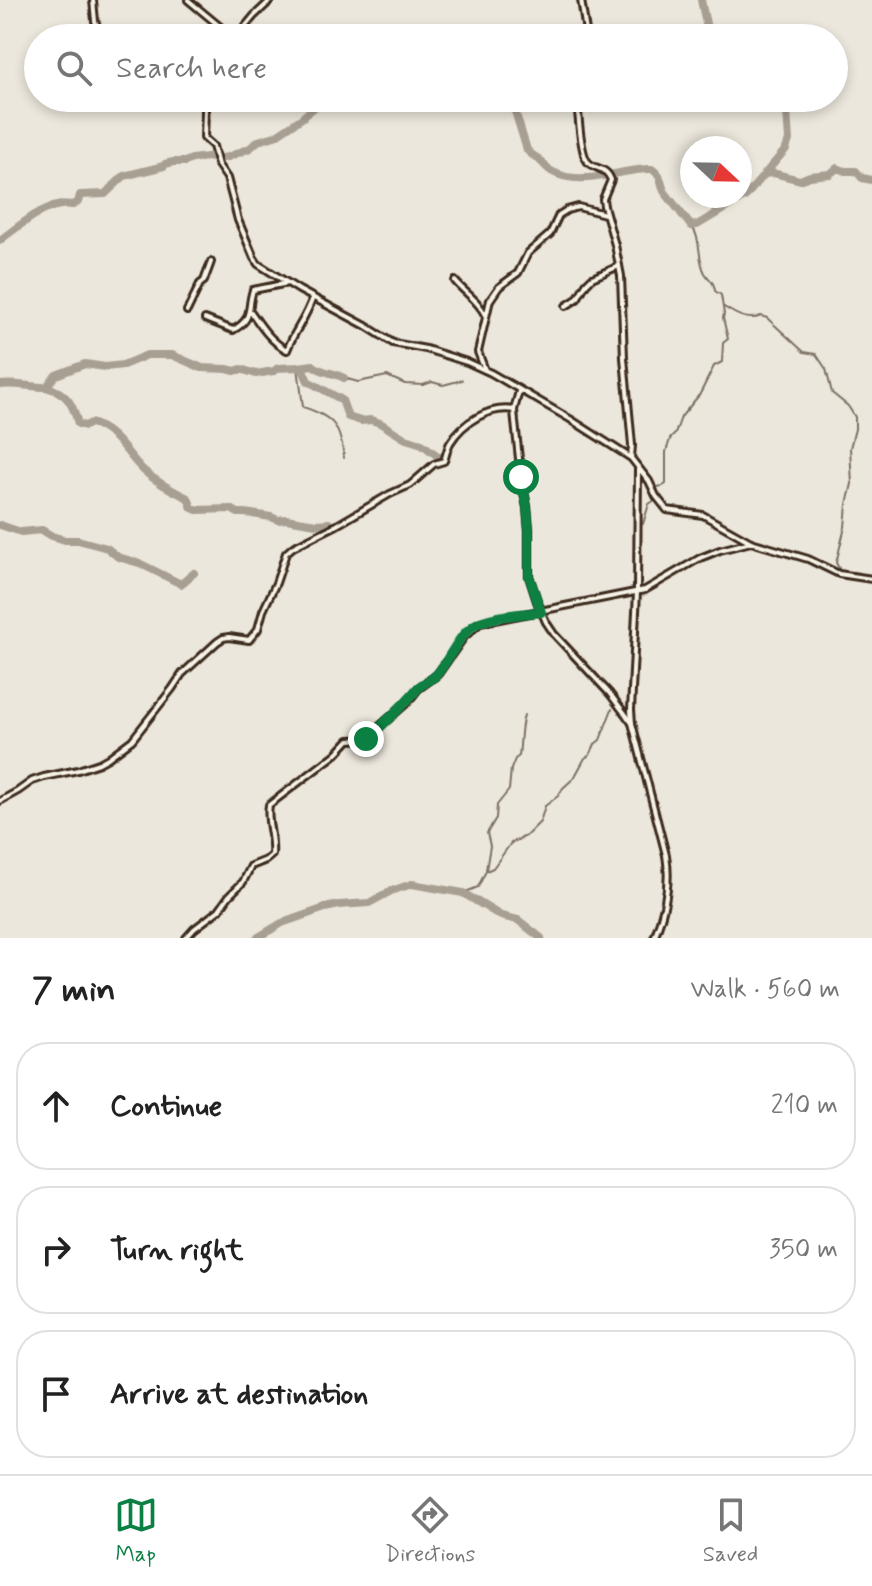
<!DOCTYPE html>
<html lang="en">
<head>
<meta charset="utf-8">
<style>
  body { margin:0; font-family:Mynerve,sans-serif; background:#f6f6f6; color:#222 }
  .compass { position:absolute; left:680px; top:136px; width:72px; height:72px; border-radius:50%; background:#fff; box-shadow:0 4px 12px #0003; rotate:112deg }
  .stop { position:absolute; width:24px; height:24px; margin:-18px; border:6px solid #0b8043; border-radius:50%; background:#fff }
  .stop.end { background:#0b8043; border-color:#fff; box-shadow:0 2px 8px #0008 }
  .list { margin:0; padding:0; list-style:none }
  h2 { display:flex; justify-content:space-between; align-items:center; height:104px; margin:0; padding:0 32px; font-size:34px }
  h2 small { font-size:26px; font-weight:400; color:#767676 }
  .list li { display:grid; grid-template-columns:52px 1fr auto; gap:24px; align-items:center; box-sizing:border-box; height:128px; margin:0 16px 16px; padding:0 16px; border:2px solid #e0e0e0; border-radius:32px }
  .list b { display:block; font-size:30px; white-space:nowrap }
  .list em { font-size:26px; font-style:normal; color:#767676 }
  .icon { flex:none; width:44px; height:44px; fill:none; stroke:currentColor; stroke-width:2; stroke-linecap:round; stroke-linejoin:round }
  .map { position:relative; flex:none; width:872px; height:938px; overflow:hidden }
  .search { position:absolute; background:#fff; box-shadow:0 4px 12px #0003; left:24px; right:24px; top:24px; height:88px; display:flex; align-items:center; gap:20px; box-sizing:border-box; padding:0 28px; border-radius:44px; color:#767676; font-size:30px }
  .sheet { height:536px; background:#fff }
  nav { display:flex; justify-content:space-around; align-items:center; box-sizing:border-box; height:112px; border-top:2px solid #e0e0e0; background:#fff; font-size:22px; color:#767676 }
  nav a { display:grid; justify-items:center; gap:4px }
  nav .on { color:#0b8043 }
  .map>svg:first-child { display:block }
</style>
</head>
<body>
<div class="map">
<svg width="872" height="938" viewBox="0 0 872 938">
  <rect width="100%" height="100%" fill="#ece7dc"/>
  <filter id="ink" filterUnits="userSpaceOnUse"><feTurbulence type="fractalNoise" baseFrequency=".0125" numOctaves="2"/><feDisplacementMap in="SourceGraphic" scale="16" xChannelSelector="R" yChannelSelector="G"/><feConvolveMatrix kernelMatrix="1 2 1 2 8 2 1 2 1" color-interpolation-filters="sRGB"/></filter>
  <g filter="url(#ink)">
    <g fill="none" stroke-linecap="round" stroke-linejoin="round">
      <!-- stream -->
      <path stroke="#7c7064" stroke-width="2" d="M724 307C735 314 748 322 761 316L767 318 804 352 816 354 826 369 832 393 848 406 855 417V429L850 448 852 484 847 504 845 527 836 563 839 568
        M298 367 303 407C334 417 340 426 344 458
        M344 378 358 382 387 376 405 384 423 385 432 382 443 385 462 380
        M643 524 649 504 658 498 657 487 663 486 666 484V452L670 439 675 434 681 417 700 394 714 366 722 362 723 343 728 339 723 318 724 314 721 295 715 291C714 281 710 281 705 273 697 259 702 238 691 226
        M486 870 490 846 487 833 496 818 497 805 509 790 511 769 515 759 519 756C521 742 520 728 524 715
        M463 893 478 887 486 871 493 868 511 843 526 836 540 822 545 806 558 796 563 788 574 778 585 758 590 755 595 744 600 740 612 709"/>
      <!-- river -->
      <path stroke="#a89f93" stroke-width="8" d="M701 0 709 38
        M511 98 527 150C530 154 533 155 537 158 542 161 545 167 551 171 582 189 620 168 652 169L659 175 664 191 691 226 697 225 746 196 786 149 789 140 786 98
        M765 174 773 173 800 180 810 176 830 174 837 168 845 171H856L862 178 872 180
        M0 240C21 225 46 201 73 205L78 202 80 195 105 194 124 176 164 166 165 164 173 162H185L192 159 207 157 217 159 228 157 250 148 258 141 275 136 302 118 319 103 322 98
        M298 367 313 365C321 373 334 372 344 378
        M0 385C15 383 31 387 46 387L56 375 85 364 105 367 123 365 147 355H172L202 368 227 369 235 371 241 369 256 374 274 371 278 368 298 367 303 370 308 381 342 400 348 417 361 421 371 420 380 423 406 439 422 444 443 460
        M46 387C67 392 73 404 78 424L85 426 91 423C115 430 126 453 143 470 155 481 173 491 188 498L192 508 197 510 231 509 238 513H245L271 517 278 520 286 519 316 524 329 523
        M0 525 21 532 42 530 52 536 65 540H78L107 548 118 557 139 563 181 584 194 573
        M257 938 282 923 325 908 339 905 369 903 391 891 412 884 463 893 501 916 518 920 541 938"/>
      <defs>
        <path id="minor" d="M93 0 95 21 102 38
          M188 0 229 34
          M455 281C465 293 479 301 485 315
          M566 306 577 299 586 284 592 278 619 266
          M187 311 200 284 204 281 211 262
          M251 312C261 326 271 342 287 350 295 329 306 319 313 297
          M205 319 233 330C254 319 247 308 253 290L288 283
          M485 370 478 352 490 300 499 287 518 273 528 253 550 234 559 215 567 210 578 207 605 214
          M519 391 514 410 515 422 521 477 527 507 529 530V576L537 601 546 622 554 634 610 694 632 723
          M0 801 18 791 32 781 44 777 78 770 99 763 108 758 132 740 172 689 182 674 217 642 223 638 229 637 249 640 258 629 263 611 276 583 286 553 293 547 337 525 390 494 410 485 434 464 444 461C446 456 447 449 450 443 463 422 489 406 514 410
          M186 938 194 929 219 910 229 896 243 882 251 866 266 860 272 855C274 838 266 821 269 805L336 754 349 740 366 739 370 737 380 726 408 702 418 689 438 674 464 637 480 623 645 590 700 558 720 550 751 542"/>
        <path id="tertiary" d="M581 0 587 38
          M221 38 223 36 239 34 254 16 271 0
          M203 98 205 110 204 138 213 146 218 165 227 178 238 220 254 258 258 264 299 290 366 326 393 343 426 349 467 362 491 373 570 419 631 458 649 481 656 496 667 510 703 515 751 542 808 559 839 574 872 579
          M577 98C578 111 580 151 587 161 595 171 605 165 611 180L603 199 604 206 615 245 621 276 624 358 632 445 631 458
          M638 469 637 592 631 710 632 723 666 855C671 884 665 911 654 938"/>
      </defs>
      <!-- minor casing -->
      <use href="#minor" stroke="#3b2a1e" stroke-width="10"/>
      <!-- tertiary casing -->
      <use href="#tertiary" stroke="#3b2a1e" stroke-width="10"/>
      <!-- minor -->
      <use href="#minor" stroke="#f7f3e8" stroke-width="4"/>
      <!-- tertiary -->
      <use href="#tertiary" stroke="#f7f3e8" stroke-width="4"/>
    </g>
  </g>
  <g fill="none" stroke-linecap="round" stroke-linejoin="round" filter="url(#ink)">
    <!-- route -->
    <path stroke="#0b8043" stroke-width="10" d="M366 739 370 737C386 721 403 706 417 689 423 682 432 681 437 674 451 658 459 631 480 622 498 615 522 614 541 612L529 576V530L527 507 521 477"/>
  </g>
</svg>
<svg class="compass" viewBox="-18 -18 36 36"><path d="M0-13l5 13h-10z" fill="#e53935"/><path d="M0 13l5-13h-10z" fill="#767676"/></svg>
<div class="stop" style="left:521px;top:477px"></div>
<div class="stop end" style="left:366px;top:739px"></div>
<div class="search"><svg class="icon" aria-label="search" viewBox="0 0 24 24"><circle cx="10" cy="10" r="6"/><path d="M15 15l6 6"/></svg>Search here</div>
</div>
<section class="sheet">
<h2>7 min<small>Walk · 560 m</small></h2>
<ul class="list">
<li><svg class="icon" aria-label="ahead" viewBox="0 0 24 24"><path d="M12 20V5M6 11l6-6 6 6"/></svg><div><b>Continue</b></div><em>210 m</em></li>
<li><svg class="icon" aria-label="right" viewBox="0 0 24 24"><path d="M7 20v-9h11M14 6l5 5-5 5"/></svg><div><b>Turn right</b></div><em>350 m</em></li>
<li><svg class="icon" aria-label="arrive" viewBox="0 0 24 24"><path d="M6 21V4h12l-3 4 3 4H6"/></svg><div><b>Arrive at destination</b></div></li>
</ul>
</section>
<nav>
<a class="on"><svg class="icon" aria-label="map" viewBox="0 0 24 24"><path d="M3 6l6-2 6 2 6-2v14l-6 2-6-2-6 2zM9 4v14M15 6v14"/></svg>Map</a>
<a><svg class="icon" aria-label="directions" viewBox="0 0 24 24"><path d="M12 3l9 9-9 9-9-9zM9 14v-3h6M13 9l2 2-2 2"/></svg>Directions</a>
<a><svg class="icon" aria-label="saved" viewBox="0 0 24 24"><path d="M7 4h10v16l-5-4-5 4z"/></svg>Saved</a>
</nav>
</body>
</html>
